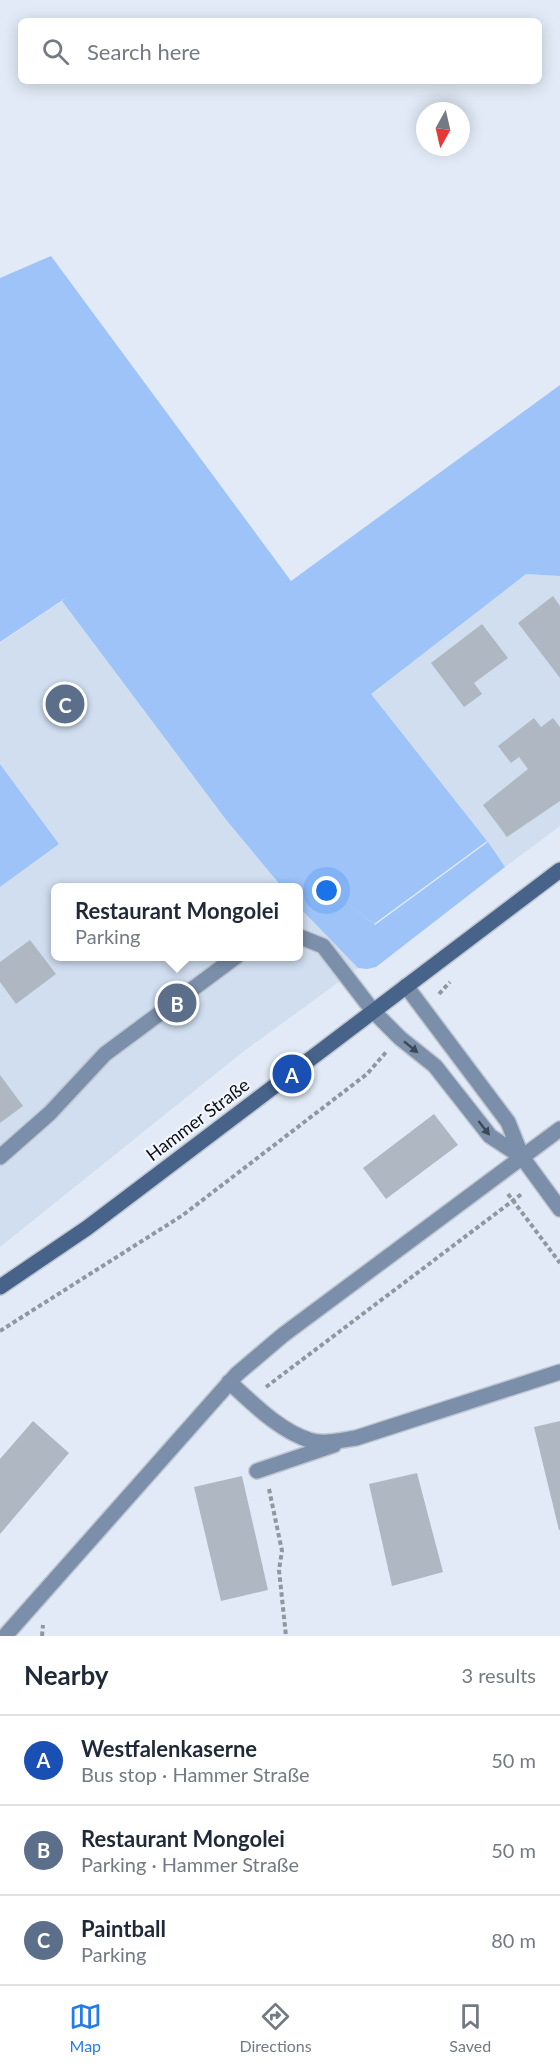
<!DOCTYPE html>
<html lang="en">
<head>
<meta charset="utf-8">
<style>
  body { margin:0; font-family:Lato,sans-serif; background:#f6f6f7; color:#1f2937 }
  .compass { position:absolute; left:416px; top:102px; width:54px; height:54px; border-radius:50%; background:#fff; box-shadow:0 3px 15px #0003; rotate:188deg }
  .you { position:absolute; left:327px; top:891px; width:21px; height:21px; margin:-15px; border:4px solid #fff; border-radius:50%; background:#1a73e8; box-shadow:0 0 0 9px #1a73e833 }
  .badge { display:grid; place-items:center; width:39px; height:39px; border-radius:50%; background:#267ce7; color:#fff; font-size:20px; font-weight:700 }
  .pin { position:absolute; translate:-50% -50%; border:3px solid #fff; box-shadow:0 2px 6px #0006 }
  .popup { position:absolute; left:51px; top:883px; width:252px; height:78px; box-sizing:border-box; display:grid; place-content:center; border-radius:9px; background:#fff; filter:drop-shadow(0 2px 4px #0005); font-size:20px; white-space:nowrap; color:#747a83 }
  .popup b { font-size:22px; color:#1f2937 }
  .popup::after { content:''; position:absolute; left:50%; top:100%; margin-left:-12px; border:12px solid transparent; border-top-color:#fff }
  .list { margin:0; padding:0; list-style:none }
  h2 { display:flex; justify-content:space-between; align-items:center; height:78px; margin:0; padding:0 24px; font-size:26px }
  h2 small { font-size:20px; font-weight:400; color:#747a83 }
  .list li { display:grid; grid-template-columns:39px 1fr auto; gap:18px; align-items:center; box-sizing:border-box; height:90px; padding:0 24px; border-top:2px solid #e0e1e3 }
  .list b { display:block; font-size:22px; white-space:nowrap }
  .list p { margin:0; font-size:20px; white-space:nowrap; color:#747a83 }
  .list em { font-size:20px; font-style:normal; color:#747a83 }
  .icon { flex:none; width:33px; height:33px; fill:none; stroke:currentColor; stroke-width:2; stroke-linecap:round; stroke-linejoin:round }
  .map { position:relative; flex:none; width:560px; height:1636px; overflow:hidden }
  .search { position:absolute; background:#fff; box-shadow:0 3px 15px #0003; left:18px; right:18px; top:18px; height:66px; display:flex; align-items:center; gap:15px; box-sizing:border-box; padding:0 21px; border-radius:9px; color:#747a83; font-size:22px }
  .sheet { height:348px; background:#fff }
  nav { display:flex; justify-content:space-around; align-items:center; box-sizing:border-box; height:84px; border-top:2px solid #e0e1e3; background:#fff; font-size:16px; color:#747a83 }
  nav a { display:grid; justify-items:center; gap:3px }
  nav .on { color:#267ce7 }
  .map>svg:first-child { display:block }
</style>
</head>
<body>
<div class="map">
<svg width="560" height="1636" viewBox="0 0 560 1636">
  <rect width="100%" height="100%" fill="#e1eaf6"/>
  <!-- built -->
  <path fill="#d0def0" d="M526 574 560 576V826L505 867 370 694Z
    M62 601 227 821 282 887 56 888V956H298L299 907 358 968 244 1051 0 1247V887L59 844 0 764V643Z"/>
  <!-- green -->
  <path fill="#9dc3f8" d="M51 256 291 581 560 385V576L526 574 371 694 487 841 374 924 334 893 375 925 488 842 505 867 376 967 367 969 358 968 299 907 298 888 282 887 227 821 62 601 67 597 0 642V278Z
    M0 764 59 844 0 887Z"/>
  <!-- building -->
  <path fill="#aeb7c2" d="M553 596 560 606V678L518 623Z
    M482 624 508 658 474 683 482 694 464 707 431 663Z
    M534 718 541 727 553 718 560 727V801L507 837 483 805 528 769 519 757 511 763 498 746Z
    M30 940 56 974 16 1004 0 982V962Z
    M0 1075 23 1106 0 1123Z
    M434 1114 458 1145 386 1199 363 1168Z
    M33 1421 69 1453 0 1534V1459Z
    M560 1421V1530H559L534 1427Z
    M417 1473 443 1572 392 1586 369 1484Z
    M242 1476 268 1590 221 1601 194 1487Z"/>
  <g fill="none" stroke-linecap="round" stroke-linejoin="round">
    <defs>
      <path id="lane" d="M298 936 323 946 373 1011 400 1038 435 1066 490 1136 522 1157 508 1122 406 986
        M0 1157 50 1113 105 1054 237 956
        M522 1157 560 1209
        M229 1382C253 1403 278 1430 309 1440 323 1445 342 1440 356 1438L560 1372
        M257 1471 334 1445
        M5 1636 237 1374 283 1335 560 1129"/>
      <path id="secondary" d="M0 1287 87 1228 560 870"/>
    </defs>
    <!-- lane casing -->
    <use href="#lane" stroke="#bfc7d1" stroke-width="18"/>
    <!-- secondary casing -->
    <use href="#secondary" stroke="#bfc7d1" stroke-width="18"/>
    <!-- path -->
    <path stroke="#90979f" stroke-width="4" stroke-dasharray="4.5 3" stroke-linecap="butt" d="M439 994 450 982
      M508 1194 560 1263
      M0 1331 183 1215 367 1074 387 1051
      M266 1387 523 1193
      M269 1489 282 1551 279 1570 286 1636
      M42 1636 43 1625"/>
    <!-- lane -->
    <use href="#lane" stroke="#7b8faa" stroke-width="15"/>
    <!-- secondary -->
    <use href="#secondary" stroke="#47638a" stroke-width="15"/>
  </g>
  <!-- one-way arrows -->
  <defs><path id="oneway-solid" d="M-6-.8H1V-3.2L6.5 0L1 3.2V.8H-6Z" transform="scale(1.5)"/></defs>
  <g fill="#3d4856">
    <use href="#oneway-solid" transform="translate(411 1047) rotate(39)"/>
    <use href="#oneway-solid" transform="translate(484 1128) rotate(52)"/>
  </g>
  <g text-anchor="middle" stroke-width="4.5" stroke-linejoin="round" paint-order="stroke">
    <!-- street labels -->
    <g font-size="18" fill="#0b0e11" stroke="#f1f6fe">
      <text transform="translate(198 1120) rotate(-37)" y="6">Hammer Straße</text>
    </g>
  </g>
</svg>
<svg class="compass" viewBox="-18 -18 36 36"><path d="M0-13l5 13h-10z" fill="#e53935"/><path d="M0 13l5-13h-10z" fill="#747a83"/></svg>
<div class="you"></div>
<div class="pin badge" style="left:292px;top:1074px;background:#1a4fb4">A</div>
<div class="pin badge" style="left:177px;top:1003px;background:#5c6f8a">B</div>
<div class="popup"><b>Restaurant Mongolei</b>Parking</div>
<div class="pin badge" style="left:65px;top:704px;background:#5c6f8a">C</div>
<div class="search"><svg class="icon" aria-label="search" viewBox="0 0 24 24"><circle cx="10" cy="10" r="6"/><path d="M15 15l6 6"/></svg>Search here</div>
</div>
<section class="sheet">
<h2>Nearby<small>3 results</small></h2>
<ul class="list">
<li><span class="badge" style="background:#1a4fb4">A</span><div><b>Westfalenkaserne</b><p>Bus stop · Hammer Straße</p></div><em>50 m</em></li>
<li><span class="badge" style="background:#5c6f8a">B</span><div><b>Restaurant Mongolei</b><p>Parking · Hammer Straße</p></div><em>50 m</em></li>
<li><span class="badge" style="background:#5c6f8a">C</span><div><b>Paintball</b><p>Parking</p></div><em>80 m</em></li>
</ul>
</section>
<nav>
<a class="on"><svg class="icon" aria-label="map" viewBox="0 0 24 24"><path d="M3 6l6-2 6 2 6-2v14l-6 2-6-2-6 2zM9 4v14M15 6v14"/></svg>Map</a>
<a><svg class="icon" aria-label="directions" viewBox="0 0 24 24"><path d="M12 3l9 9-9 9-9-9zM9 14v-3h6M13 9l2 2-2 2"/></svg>Directions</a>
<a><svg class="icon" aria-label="saved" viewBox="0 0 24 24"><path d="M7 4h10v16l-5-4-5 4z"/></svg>Saved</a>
</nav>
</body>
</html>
